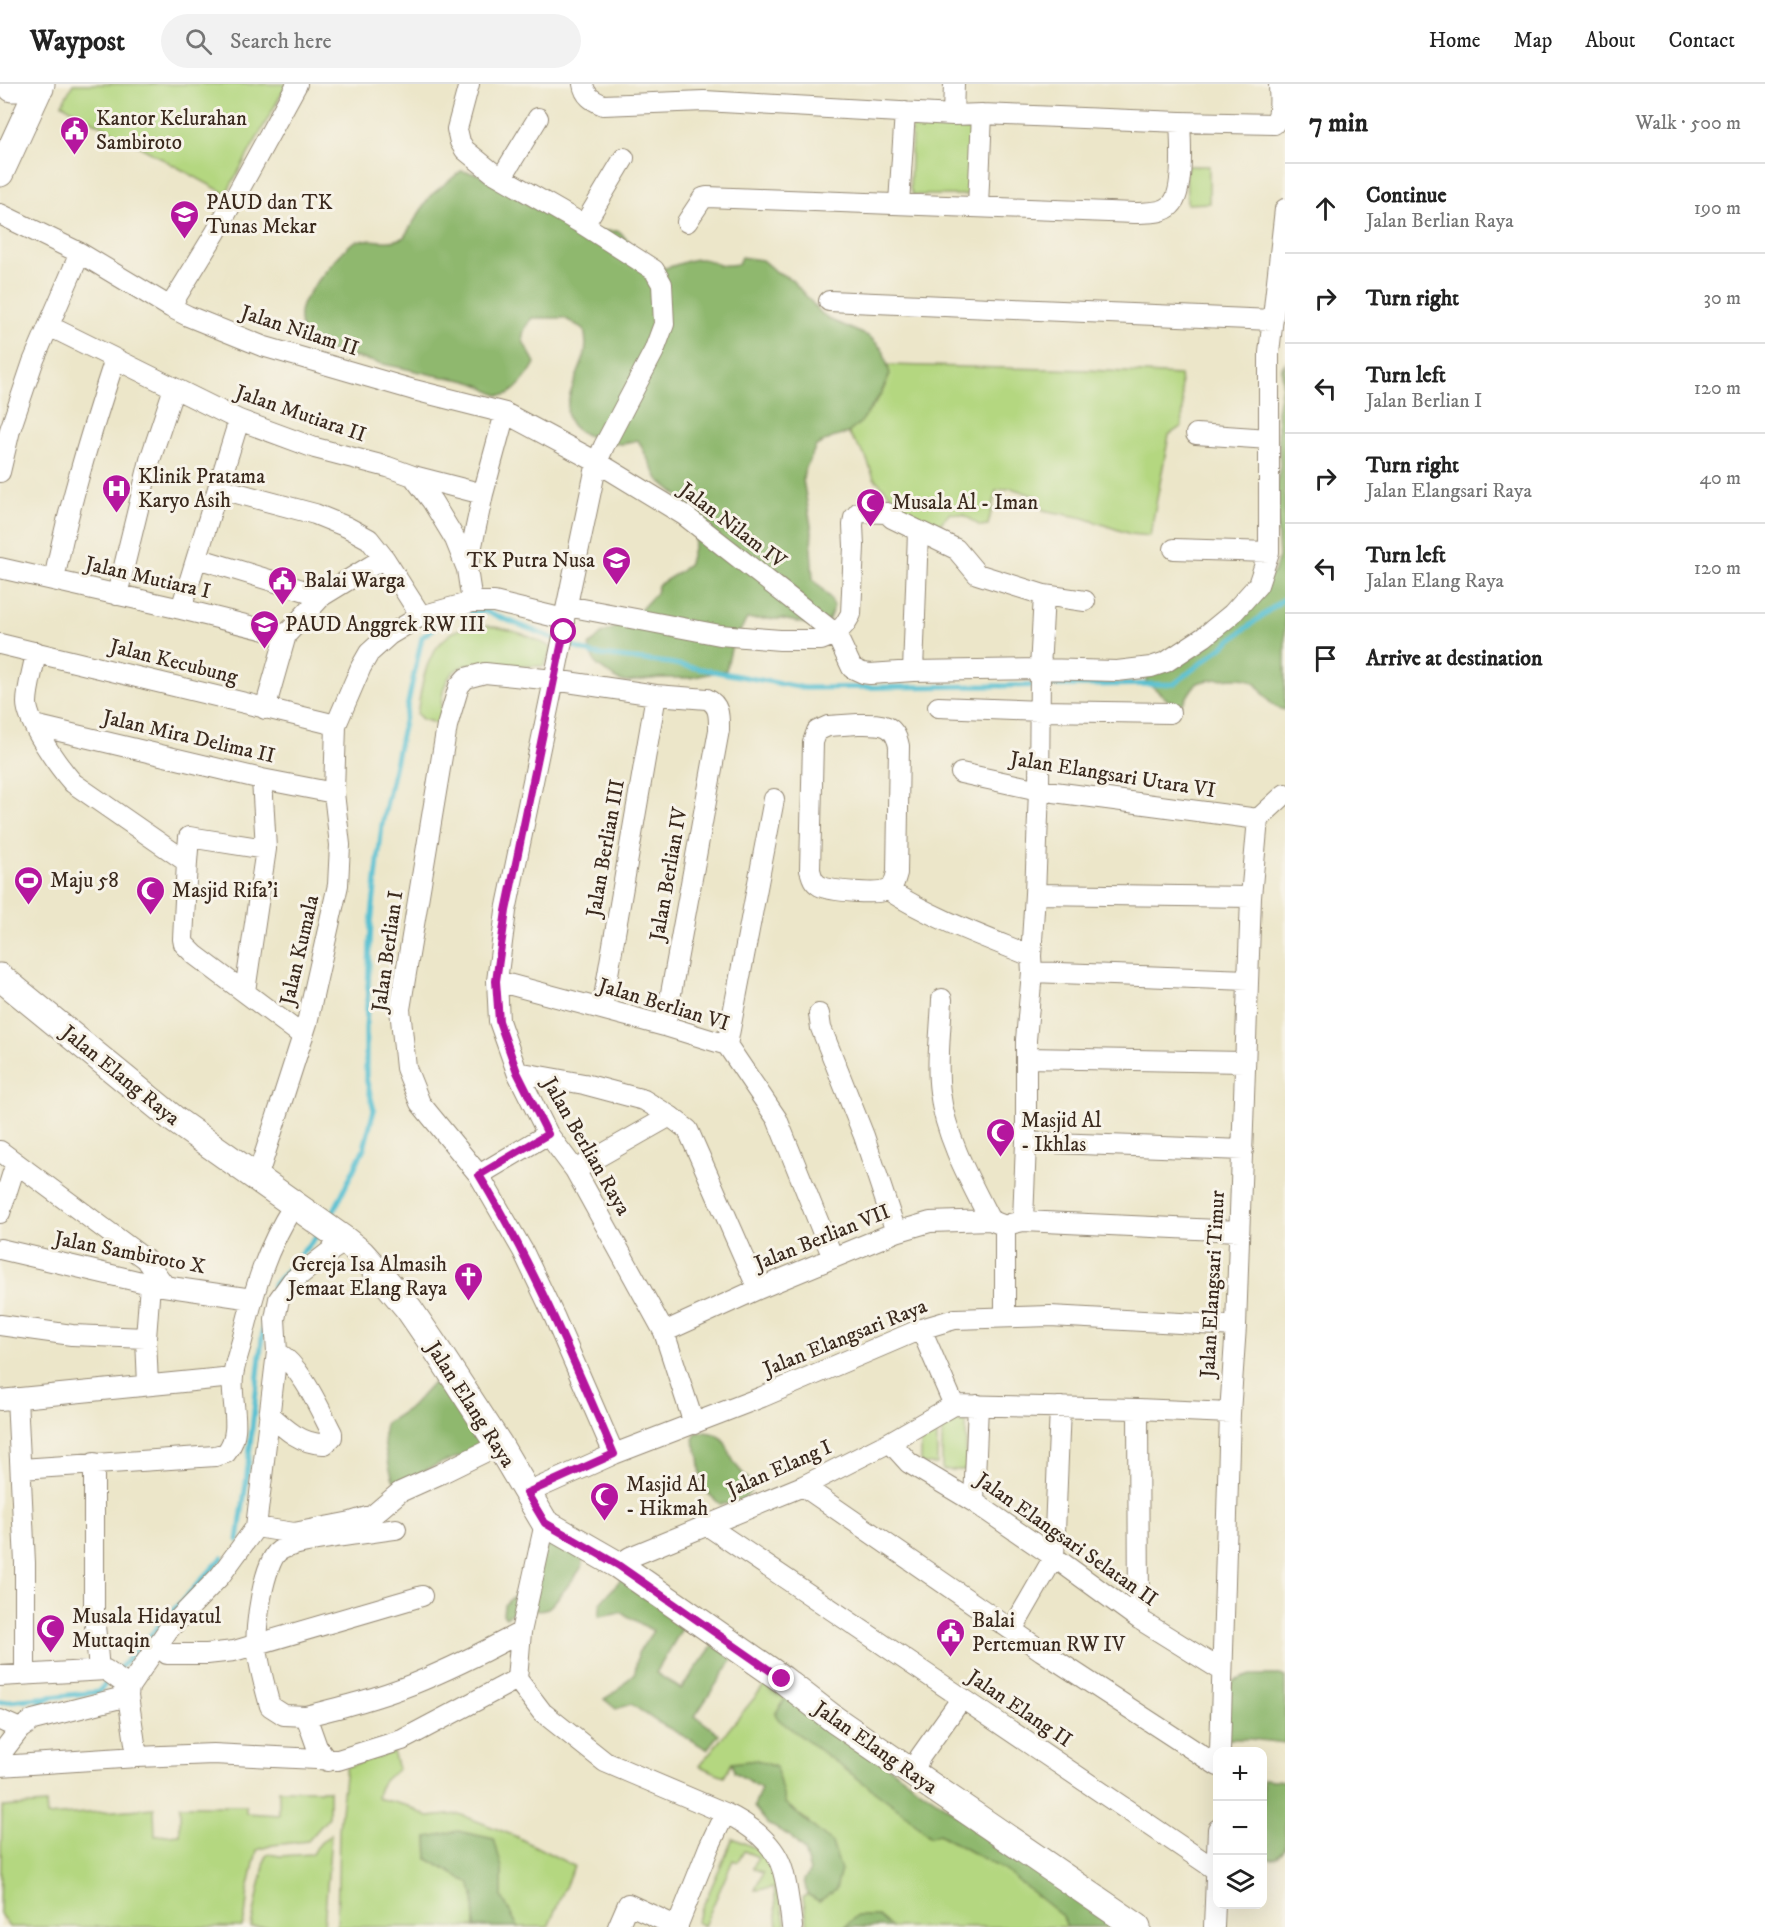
<!DOCTYPE html>
<html lang="en">
<head>
<meta charset="utf-8">
<style>
  body { margin:0; font-family:"IM FELL DW Pica",serif; background:#f2f2f2; color:#222 }
  .controls { position:absolute; right:18px; bottom:18px; display:grid; overflow:hidden; border-radius:12px; box-shadow:0 6px 24px #0002 }
  .controls button { width:54px; height:54px; display:grid; place-items:center; padding:0; border:0; border-bottom:2px solid #e0e0e0; background:#fff; color:#222; font:30px sans-serif }
  .stop { position:absolute; width:18px; height:18px; margin:-14px; border:4px solid #b5179e; border-radius:50%; background:#fff }
  .stop.end { background:#b5179e; border-color:#fff; box-shadow:0 2px 6px #0008 }
  .list { margin:0; padding:0; list-style:none }
  h2 { display:flex; justify-content:space-between; align-items:center; height:78px; margin:0; padding:0 24px; font-size:26px }
  h2 small { font-size:20px; font-weight:400; color:#767676 }
  .list li { display:grid; grid-template-columns:39px 1fr auto; gap:18px; align-items:center; box-sizing:border-box; height:90px; padding:0 24px; border-top:2px solid #e0e0e0 }
  .list b { display:block; font-size:22px; white-space:nowrap }
  .list p { margin:0; font-size:20px; white-space:nowrap; color:#767676 }
  .list em { font-size:20px; font-style:normal; color:#767676 }
  .icon { flex:none; width:33px; height:33px; fill:none; stroke:currentColor; stroke-width:2; stroke-linecap:round; stroke-linejoin:round }
  .map { position:relative; flex:none; width:1285px; height:1843px; overflow:hidden }
  header { display:flex; align-items:center; gap:36px; box-sizing:border-box; height:84px; padding:0 30px; background:#fff; border-bottom:2px solid #e0e0e0 }
  header strong { font-size:28px }
  nav { display:flex; gap:33px; margin-inline-start:auto; font-size:21px }
  .search { width:420px; height:54px; background:#f2f2f2; display:flex; align-items:center; gap:15px; box-sizing:border-box; padding:0 21px; border-radius:33px; color:#767676; font-size:22px }
  main { display:flex }
  aside { flex:1; background:#fff }
  .map>svg:first-child { display:block }
</style>
</head>
<body>
<header>
<strong>Waypost</strong>
<div class="search"><svg class="icon" aria-label="search" viewBox="0 0 24 24"><circle cx="10" cy="10" r="6"/><path d="M15 15l6 6"/></svg>Search here</div>
<nav><a>Home</a><a>Map</a><a>About</a><a>Contact</a></nav>
</header>
<main>
<div class="map">
<svg width="1285" height="1843" viewBox="0 0 1285 1843">
  <rect width="100%" height="100%" fill="#f7f3e8"/>
  <filter id="ink" filterUnits="userSpaceOnUse"><feTurbulence type="fractalNoise" baseFrequency=".0167" numOctaves="2"/><feDisplacementMap in="SourceGraphic" scale="12" xChannelSelector="R" yChannelSelector="G"/><feConvolveMatrix kernelMatrix="1 2 1 2 8 2 1 2 1" color-interpolation-filters="sRGB"/></filter>
  <filter id="wash" filterUnits="userSpaceOnUse"><feTurbulence type="fractalNoise" baseFrequency=".008" numOctaves="4" result="noise"/><feDisplacementMap in="SourceGraphic" scale="24" xChannelSelector="R" yChannelSelector="G"/><feGaussianBlur stdDeviation="1.35" result="paint"/><feColorMatrix in="noise" values="0 0 0 0 0 0 0 0 0 0 0 0 0 0 0 0 0 1.4 0 .05"/><feComposite in="paint" operator="in"/></filter>
  <g filter="url(#wash)">
    <rect width="100%" height="100%" fill="#ece6c9"/>
    <!-- green -->
    <path fill="#b4d780" stroke="#78804f" stroke-width="1.5" d="M73 0H287L226 110 62 20Z
      M942 40 975 41 971 110 963 111H913L910 104 912 41Z
      M1186 82H1209V119L1187 120Z
      M888 281 1088 286 1180 291 1183 323 1182 342 1169 351 1150 452 1130 450 1084 434 1043 426 1038 413 1011 404 996 407 988 441 980 442 964 431 950 429 938 442 894 425 891 411 874 394 866 373 848 349C864 335 893 304 888 281Z
      M471 541C500 541 527 549 552 564L544 582C491 584 437 556 441 637L438 640 422 635 417 630C422 601 424 570 449 551 455 546 464 544 471 541Z
      M942 1337H966V1386H942Z
      M921 1346H937V1380H921Z
      M768 1597 930 1753 938 1750 1006 1787 1064 1833 1067 1843H891L878 1832H857L845 1843H808L803 1814 807 1810 819 1817 809 1738 732 1679 724 1692 699 1682Z
      M393 1668 398 1685C386 1694 379 1699 377 1714L408 1722 428 1733 459 1730 515 1752 574 1782 548 1843H518L502 1813V1784L427 1753 428 1775 469 1799 474 1810 475 1843H337L339 1745 346 1683Z
      M279 1706H329V1733L308 1757 273 1761 257 1766 248 1806 245 1833 242 1843H9L0 1830 2 1723 46 1720 47 1732 154 1724 155 1752 180 1750V1722H246V1729L279 1731Z
      M331 1750 324 1843H251L266 1772 269 1770 280 1772 312 1770 316 1763Z
      M733 1754 771 1771 786 1843H778L774 1804 755 1806 763 1789 753 1784 758 1773 744 1767 738 1778 733 1776 704 1842 696 1838Z"/>
    <!-- forest -->
    <path fill="#8fb86e" stroke="#657146" stroke-width="1.5" d="M461 87 478 90 493 100 509 107 530 121 553 132 576 148 619 147C630 158 648 186 665 184 677 182 689 174 701 175 708 175 713 179 719 181 725 182 731 181 738 180L741 173 762 176 775 187 791 195 821 229 831 236 870 253 883 266 890 290 880 311 861 338 848 349 832 354 816 362 804 388 803 396 812 447 811 464 813 495 830 514 834 522 828 537 812 541 782 535H747L732 561 726 586 690 594H659L626 598 618 596 597 581 593 574 589 562 601 550 631 536 656 509 658 501 681 487 689 479 697 449 689 421 658 395 638 356C632 357 625 360 620 360 613 359 605 356 597 354 546 343 574 305 584 273 587 264 586 254 584 245L564 234H532C514 257 526 259 535 279 531 288 517 306 508 310 497 315 488 305 479 301 463 294 445 294 429 290 401 283 372 279 345 270 333 267 319 268 310 260 301 251 297 233 302 221 306 210 344 163 354 158 368 151 386 163 404 153L430 112Z
      M1285 279V626C1264 622 1264 603 1250 596 1241 592 1207 595 1198 599 1190 603 1188 617 1177 624L1146 597 1147 589 1268 494 1274 488 1279 473 1275 409 1280 382 1277 327 1282 301V284Z
      M438 1297H443L483 1356V1364L438 1380 412 1393 396 1398 393 1395C389 1382 379 1350 386 1339L411 1323 434 1298Z
      M704 1348C730 1350 724 1364 736 1381 741 1388 747 1394 753 1400L751 1407 739 1420H720L702 1404 699 1372 693 1356 696 1349Z
      M550 1456 582 1475C582 1477 583 1478 583 1480 582 1485 553 1521 548 1524 539 1528 529 1524 520 1522L514 1528 506 1533 503 1530 504 1521 517 1509Z
      M624 1492 686 1538 656 1589 681 1605 713 1561 733 1575 695 1632 719 1650 707 1665 656 1637 631 1620 616 1625 604 1615 617 1607 635 1588 638 1569 653 1547 621 1528 599 1532 601 1518Z
      M1251 1591H1280L1285 1593V1659L1250 1655H1223L1213 1647 1210 1631 1217 1617 1234 1597Z
      M787 1612 1118 1843H1067L1063 1833 1006 1787 939 1750 930 1753 904 1729 779 1636 775 1630Z
      M757 1676 776 1683 785 1719 832 1759 841 1786 836 1805 819 1817 807 1810 804 1796 810 1787 804 1767 790 1752 768 1740 754 1723 761 1704 734 1688 732 1679Z
      M1263 1695 1285 1697V1764C1280 1772 1271 1779 1263 1771Z
      M458 1747 494 1755 502 1784V1813L518 1843H475L474 1810 469 1799 428 1775 427 1753Z
      M856 1832H878L891 1843H845Z"/>
    <g fill="none" stroke-linecap="round" stroke-linejoin="round">
      <!-- stream -->
      <path stroke="#56c0d1" stroke-width="5" d="M463 530 484 527 593 570 669 579 804 604 1174 600 1285 514
        M330 1135 364 1064 374 1026 366 994V944L371 840 382 741 422 553 453 531
        M238 1456 246 1399 264 1236 274 1201 321 1147
        M116 1588 222 1474
        M0 1618 98 1608 110 1595
        M15 1638 18 1634 51 1613"/>
    </g>
  </g>
  <g filter="url(#ink)">
    <g fill="none" stroke-linecap="round" stroke-linejoin="round">
      <defs>
        <path id="minor" d="M469 0 457 45 460 58 465 66 492 88 584 141 654 186 662 200 664 240 654 267 604 362 597 378 564 535V548L506 827 497 897 499 937 517 988 548 1050 575 1086 664 1248 694 1340
          M583 0C585 12 592 16 603 21L704 17 953 31 982 30 1180 38 1274 40C1282 31 1279 12 1279 0
          M953 31 954 0
          M502 93 538 34
          M899 119 905 28
          M978 122 982 30
          M0 130 80 169 170 223 188 232 262 262 414 306 505 329 597 378 684 431 836 550 852 584 863 589 870 590 913 587 1040 585 1117 587 1151 583 1166 578 1204 553 1232 530 1258 501 1269 468V269L1285 125
          M687 138 703 114 707 113 1135 129C1147 128 1163 130 1171 121 1184 109 1181 56 1180 38
          M584 141 624 74
          M829 217 1272 236
          M170 223 216 148 297 0
          M49 242 239 336 315 364 388 383 413 392 432 417 455 455 467 485 472 518
          M1196 350 1269 355
          M0 388 10 346 33 278 80 169
          M413 392 483 410
          M218 404 315 430 347 443 369 455 384 474 421 532
          M1174 465 1269 468
          M197 474 322 512
          M0 484 181 525 286 551
          M467 485 483 410 505 329
          M54 496C69 420 91 348 115 275
          M117 511 150 376 174 304
          M567 522 720 551 780 556H821L836 550 845 540 851 530 854 462 853 441 854 434 859 428 887 429 892 434 956 465 977 490 1044 511 1085 517
          M181 525 239 336
          M0 560 336 641
          M36 568C34 583 27 604 27 619 27 639 59 683 73 699L187 778
          M913 587 918 448
          M938 623 1041 627 1170 629
          M265 625 286 551 322 512 384 474
          M858 640C880 640 894 638 899 662L897 789C895 795 894 803 888 806 878 811 830 807 820 802 813 798 812 793 810 786L813 658 817 647 828 642Z
          M34 641 262 695 334 709
          M961 689 1039 706 1258 735
          M1258 735 1285 710
          M266 765 189 753 187 778 183 855 184 860 195 871 303 952
          M888 806C932 834 982 852 1031 872
          M1035 810 1251 813
          M1032 888 1248 896
          M497 897 665 942 727 961 777 1035 833 1174
          M245 907 266 765 262 695
          M942 915C941 945 936 979 940 1008 945 1052 970 1097 990 1136
          M602 925 656 611
          M819 930 821 944 864 1052 896 1148
          M727 961 774 715
          M1026 974 1244 978
          M517 988 584 1000 644 1016 670 1032 688 1046 758 1205
          M1026 1058 1243 1066
          M0 1067 145 1175 165 1202
          M575 1086 670 1032
          M479 1091 548 1050
          M257 1094 307 939 338 801 340 761 334 709 336 641 361 583 369 569 389 551 421 532 472 518H494L564 535
          M0 1129 16 1079
          M1023 1137 1026 1058V956L1032 888 1031 872 1035 810 1039 706 1040 585 1044 511
          M1010 1140 1023 1137 1239 1147
          M0 1165 150 1200 252 1215
          M1005 1233V1142
          M0 1241 72 1251 146 1254
          M921 1245 954 1321
          M664 1248 758 1205 896 1148 930 1138 990 1136 1005 1142
          M148 1301 146 1254 150 1200
          M17 1314 25 1479V1590
          M0 1316 233 1293
          M1138 1325 1139 1535
          M269 1330C285 1345 302 1361 325 1360L332 1353V1349C319 1324 301 1282 277 1268
          M890 1358 909 1379 974 1418 1054 1473 1139 1535 1221 1586
          M614 1370 554 1232 523 1167 479 1091 420 1019 406 984 400 925 447 642 459 602 466 594 485 589 554 596 656 611 707 615C720 621 719 633 719 646L665 942
          M94 1379V1530L99 1586
          M21 1385 215 1372 226 1369C244 1348 230 1317 233 1293 234 1280 240 1266 243 1253 255 1203 266 1165 294 1121
          M803 1402 1042 1567 1218 1682
          M527 1409 614 1370 762 1313 921 1245 955 1235 1050 1232 1236 1242
          M974 1418 978 1321
          M545 1439 521 1548 517 1595 542 1628 605 1678 725 1729 709 1763 677 1843
          M708 1442 1216 1786
          M256 1443 294 1449 351 1438 373 1431 400 1408 440 1390 499 1361
          M618 1481 630 1473 803 1402 890 1358 954 1321 1138 1325 1230 1329
          M1012 1546 1054 1473 1060 1323
          M167 1570H207L234 1567 422 1512
          M0 1592 106 1586 129 1603
          M306 1632C342 1623 378 1614 413 1600 450 1585 486 1567 521 1548
          M0 1636 20 1645
          M1220 1668 1230 1329 1236 1242 1251 813 1258 735
          M0 1671 20 1645 33 1636 128 1612
          M137 1673 128 1612 129 1603 168 1546 220 1492 256 1443 277 1268 275 1235 279 1215 292 1197 332 1166 346 1157
          M327 1677 317 1663 306 1632 284 1631 270 1622C265 1603 259 1583 257 1563 254 1546 264 1477 279 1467 296 1455 371 1449 396 1445
          M0 1682 137 1673 213 1670 338 1676 402 1656 517 1595
          M913 1690 920 1673 962 1614
          M725 1729C749 1740 776 1760 783 1787 788 1805 790 1825 792 1843
          M618 1843 628 1820 678 1843
          M1214 1843 1218 1745"/>
        <path id="secondary" d="M12 4H40
          M0 89 41 0
          M0 893 175 1036 346 1157 361 1169 379 1189 409 1225 433 1260 499 1361 545 1439 618 1481 782 1595 835 1636 1137 1843"/>
      </defs>
      <!-- minor casing -->
      <use href="#minor" stroke="#948874" stroke-width="22"/>
      <!-- secondary casing -->
      <use href="#secondary" stroke="#948874" stroke-width="29"/>
      <!-- minor -->
      <use href="#minor" stroke="#fff" stroke-width="20"/>
      <!-- secondary -->
      <use href="#secondary" stroke="#fff" stroke-width="27"/>
    </g>
  </g>
  <g fill="none" stroke-linecap="round" stroke-linejoin="round" filter="url(#ink)">
    <!-- route -->
    <path stroke="#b5179e" stroke-width="8" d="M564 548 506 827 496 897 499 937 517 988 548 1050 479 1091C533 1180 573 1275 614 1370L527 1409 545 1439 618 1481 782 1595"/>
  </g>
  <!-- icons -->
  <defs>
    <symbol id="civic-pin" viewBox="-11 -11 22 30"><path d="M0 17L-7.5 6A9.5 9.5 0 1 1 7.5 6Z" fill="#b5179e" stroke="#f7f3e8"/><path d="M-.6-6.5H3V-4.5H.6V-3L4-1V1h2V6H-6V1h2V-1L-.6-3ZM-1.2 2.5V6h2.4V2.5Z" fill="#fff"/></symbol>
    <symbol id="school-pin" viewBox="-11 -11 22 30"><path d="M0 17L-7.5 6A9.5 9.5 0 1 1 7.5 6Z" fill="#b5179e" stroke="#f7f3e8"/><path d="M0-5L7-2L0 1L-7-2ZM-4 1L0 2.5L4 1V4Q0 6-4 4Z" fill="#fff"/></symbol>
    <symbol id="hospital-pin" viewBox="-11 -11 22 30"><path d="M0 17L-7.5 6A9.5 9.5 0 1 1 7.5 6Z" fill="#b5179e" stroke="#f7f3e8"/><path d="M-5-5h3v3.5h4V-5h3V5h-3V1.5h-4V5h-3Z" fill="#fff"/></symbol>
    <symbol id="mosque-pin" viewBox="-11 -11 22 30"><path d="M0 17L-7.5 6A9.5 9.5 0 1 1 7.5 6Z" fill="#b5179e" stroke="#f7f3e8"/><path d="M3.5-4.9A6 6 0 1 0 3.5 4.9A5 5 0 1 1 3.5-4.9Z" fill="#fff"/></symbol>
    <symbol id="stadium-pin" viewBox="-11 -11 22 30"><path d="M0 17L-7.5 6A9.5 9.5 0 1 1 7.5 6Z" fill="#b5179e" stroke="#f7f3e8"/><path d="M0-5a6.5 5 0 1 0 0 10a6.5 5 0 1 0 0-10ZM-3.5-1.8h7v3.6h-7Z" fill="#fff"/></symbol>
    <symbol id="church-pin" viewBox="-11 -11 22 30"><path d="M0 17L-7.5 6A9.5 9.5 0 1 1 7.5 6Z" fill="#b5179e" stroke="#f7f3e8"/><path d="M-1.2-6h2.4v3.5h3.3v2.4h-3.3V6h-2.4V-.1h-3.3v-2.4h3.3Z" fill="#fff"/></symbol>
  </defs>
  <g fill-rule="evenodd">
    <use href="#civic-pin" x="58" y="30" width="33" height="45"/>
    <use href="#school-pin" x="168" y="114" width="33" height="45"/>
    <use href="#hospital-pin" x="100" y="388" width="33" height="45"/>
    <use href="#mosque-pin" x="854" y="402" width="33" height="45"/>
    <use href="#school-pin" x="600" y="460" width="33" height="45"/>
    <use href="#civic-pin" x="266" y="480" width="33" height="45"/>
    <use href="#school-pin" x="248" y="524" width="33" height="45"/>
    <use href="#stadium-pin" x="12" y="780" width="33" height="45"/>
    <use href="#mosque-pin" x="134" y="790" width="33" height="45"/>
    <use href="#mosque-pin" x="984" y="1032" width="33" height="45"/>
    <use href="#church-pin" x="452" y="1176" width="33" height="45"/>
    <use href="#mosque-pin" x="588" y="1396" width="33" height="45"/>
    <use href="#mosque-pin" x="34" y="1528" width="33" height="45"/>
    <use href="#civic-pin" x="934" y="1532" width="33" height="45"/>
  </g>
  <g text-anchor="middle" stroke-width="6" stroke-linejoin="round" paint-order="stroke">
    <!-- poi labels -->
    <g font-size="21" fill="#3b2a1e" stroke="#f7f3e8" text-anchor="start">
      <text x="96" y="41">Kantor Kelurahan<tspan x="96" dy="24">Sambiroto</tspan></text>
      <text x="206" y="125">PAUD dan TK<tspan x="206" dy="24">Tunas Mekar</tspan></text>
      <text x="138" y="399">Klinik Pratama<tspan x="138" dy="24">Karyo Asih</tspan></text>
      <text x="892" y="425">Musala Al - Iman</text>
      <text x="595" y="483" text-anchor="end">TK Putra Nusa</text>
      <text x="304" y="503">Balai Warga</text>
      <text x="285" y="547">PAUD Anggrek RW III</text>
      <text x="50" y="803">Maju 58</text>
      <text x="172" y="813">Masjid Rifa'i</text>
      <text x="1021" y="1043">Masjid Al<tspan x="1021" dy="24">- Ikhlas</tspan></text>
      <text x="447" y="1187" text-anchor="end">Gereja Isa Almasih<tspan x="447" dy="24">Jemaat Elang Raya</tspan></text>
      <text x="626" y="1407">Masjid Al<tspan x="626" dy="24">- Hikmah</tspan></text>
      <text x="72" y="1539">Musala Hidayatul<tspan x="72" dy="24">Muttaqin</tspan></text>
      <text x="972" y="1543">Balai<tspan x="972" dy="24">Pertemuan RW IV</tspan></text>
    </g>
    <!-- street labels -->
    <g font-size="21" fill="#3b2a1e" stroke="#f7f3e8">
      <text transform="translate(300 246) rotate(18)" y="7">Jalan Nilam II</text>
      <text transform="translate(301 329) rotate(19)" y="7">Jalan Mutiara II</text>
      <text transform="translate(733 441) rotate(37)" y="7">Jalan Nilam IV</text>
      <text transform="translate(148 493) rotate(13)" y="7">Jalan Mutiara I</text>
      <text transform="translate(174 577) rotate(14)" y="7">Jalan Kecubung</text>
      <text transform="translate(189 652) rotate(13)" y="7">Jalan Mira Delima II</text>
      <text transform="translate(1113 690) rotate(9)" y="7">Jalan Elangsari Utara VI</text>
      <text transform="translate(605 764) rotate(-80)" y="7">Jalan Berlian III</text>
      <text transform="translate(668 790) rotate(-80)" y="7">Jalan Berlian IV</text>
      <text transform="translate(299 866) rotate(-77)" y="7">Jalan Kumala</text>
      <text transform="translate(387 867) rotate(-82)" y="7">Jalan Berlian I</text>
      <text transform="translate(664 920) rotate(17)" y="7">Jalan Berlian VI</text>
      <text transform="translate(121 991) rotate(39)" y="7">Jalan Elang Raya</text>
      <text transform="translate(587 1062) rotate(60)" y="7">Jalan Berlian Raya</text>
      <text transform="translate(822 1153) rotate(-22)" y="7">Jalan Berlian VII</text>
      <text transform="translate(130 1168) rotate(11)" y="7">Jalan Sambiroto X</text>
      <text transform="translate(1212 1200) rotate(-87)" y="7">Jalan Elangsari Timur</text>
      <text transform="translate(845 1253) rotate(-22)" y="7">Jalan Elangsari Raya</text>
      <text transform="translate(471 1320) rotate(57)" y="7">Jalan Elang Raya</text>
      <text transform="translate(779 1384) rotate(-24)" y="7">Jalan Elang I</text>
      <text transform="translate(1067 1455) rotate(35)" y="7">Jalan Elangsari Selatan II</text>
      <text transform="translate(1020 1624) rotate(34)" y="7">Jalan Elang II</text>
      <text transform="translate(876 1663) rotate(35)" y="7">Jalan Elang Raya</text>
    </g>
  </g>
</svg>
<div class="controls">
<button>+</button>
<button>−</button>
<button><svg class="icon" aria-label="layers" viewBox="0 0 24 24"><path d="M12 4l9 5-9 5-9-5zM3 14l9 5 9-5"/></svg></button>
</div>
<div class="stop" style="left:564px;top:548px"></div>
<div class="stop end" style="left:782px;top:1595px"></div>
</div>
<aside>
<h2>7 min<small>Walk · 500 m</small></h2>
<ul class="list">
<li><svg class="icon" aria-label="ahead" viewBox="0 0 24 24"><path d="M12 20V5M6 11l6-6 6 6"/></svg><div><b>Continue</b><p>Jalan Berlian Raya</p></div><em>190 m</em></li>
<li><svg class="icon" aria-label="right" viewBox="0 0 24 24"><path d="M7 20v-9h11M14 6l5 5-5 5"/></svg><div><b>Turn right</b></div><em>30 m</em></li>
<li><svg class="icon" aria-label="left" viewBox="0 0 24 24"><path d="M17 20v-9H6M10 6l-5 5 5 5"/></svg><div><b>Turn left</b><p>Jalan Berlian I</p></div><em>120 m</em></li>
<li><svg class="icon" aria-label="right" viewBox="0 0 24 24"><path d="M7 20v-9h11M14 6l5 5-5 5"/></svg><div><b>Turn right</b><p>Jalan Elangsari Raya</p></div><em>40 m</em></li>
<li><svg class="icon" aria-label="left" viewBox="0 0 24 24"><path d="M17 20v-9H6M10 6l-5 5 5 5"/></svg><div><b>Turn left</b><p>Jalan Elang Raya</p></div><em>120 m</em></li>
<li><svg class="icon" aria-label="arrive" viewBox="0 0 24 24"><path d="M6 21V4h12l-3 4 3 4H6"/></svg><div><b>Arrive at destination</b></div></li>
</ul>
</aside>
</main>
</body>
</html>
